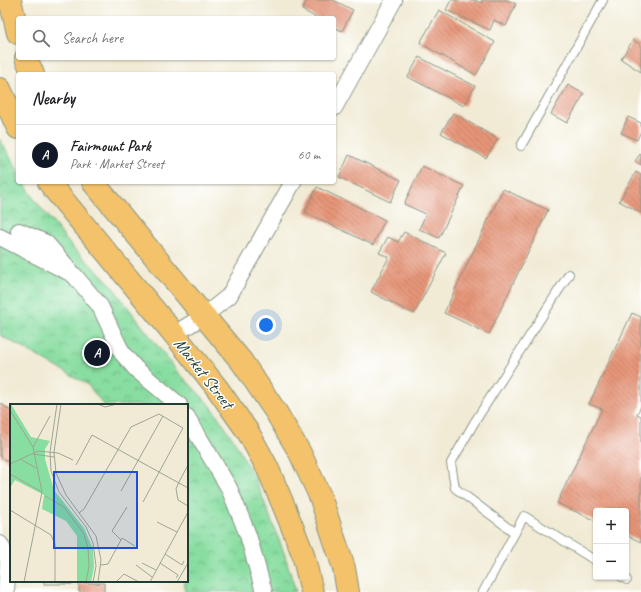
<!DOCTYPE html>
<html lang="en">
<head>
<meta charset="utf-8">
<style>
  body { margin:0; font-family:Caveat,sans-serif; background:#f2f2f2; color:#202124 }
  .controls { position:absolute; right:12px; bottom:12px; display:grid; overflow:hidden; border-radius:4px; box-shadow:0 1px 3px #0004 }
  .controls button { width:36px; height:36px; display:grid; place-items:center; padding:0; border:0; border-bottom:1px solid #e0e0e0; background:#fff; color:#202124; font:20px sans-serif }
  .you { position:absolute; left:266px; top:325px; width:14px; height:14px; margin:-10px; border:3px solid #fff; border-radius:50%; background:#1a73e8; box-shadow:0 0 0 6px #1a73e833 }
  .badge { display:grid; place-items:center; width:26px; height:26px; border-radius:50%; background:#111827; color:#fff; font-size:13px; font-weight:700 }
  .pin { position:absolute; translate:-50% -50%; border:2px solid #fff; box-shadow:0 1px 4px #0006 }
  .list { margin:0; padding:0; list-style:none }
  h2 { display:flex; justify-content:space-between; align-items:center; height:52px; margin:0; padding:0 16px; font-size:17px }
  h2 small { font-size:13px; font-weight:400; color:#757577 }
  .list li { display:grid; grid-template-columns:26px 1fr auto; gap:12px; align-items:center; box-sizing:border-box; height:60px; padding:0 16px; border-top:1px solid #e0e0e0 }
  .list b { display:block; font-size:15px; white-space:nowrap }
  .list p { margin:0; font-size:13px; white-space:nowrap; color:#757577 }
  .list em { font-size:13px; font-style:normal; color:#757577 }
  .icon { flex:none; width:22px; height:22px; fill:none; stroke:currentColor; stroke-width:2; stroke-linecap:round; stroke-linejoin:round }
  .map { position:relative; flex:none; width:641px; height:592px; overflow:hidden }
  .search { position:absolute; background:#fff; box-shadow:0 1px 3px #0004; left:16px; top:16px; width:320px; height:44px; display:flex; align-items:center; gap:10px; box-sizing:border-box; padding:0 14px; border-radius:4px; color:#757577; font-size:15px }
  .panel { position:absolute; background:#fff; box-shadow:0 1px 3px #0004; left:16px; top:72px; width:320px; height:112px; border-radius:4px }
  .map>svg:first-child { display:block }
</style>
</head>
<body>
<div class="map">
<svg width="641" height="592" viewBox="0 0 641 592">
  <defs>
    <pattern id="park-crowns" width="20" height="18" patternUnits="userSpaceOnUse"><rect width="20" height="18" fill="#88dda0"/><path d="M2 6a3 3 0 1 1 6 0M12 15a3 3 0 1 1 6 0" fill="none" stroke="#6fb483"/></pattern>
    <pattern id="building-back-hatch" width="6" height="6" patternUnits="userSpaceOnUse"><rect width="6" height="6" fill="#e69578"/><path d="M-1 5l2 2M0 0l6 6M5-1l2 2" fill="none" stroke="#ba7b63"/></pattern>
  </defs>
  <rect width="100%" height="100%" fill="#fff"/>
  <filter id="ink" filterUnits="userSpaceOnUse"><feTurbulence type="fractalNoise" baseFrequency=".025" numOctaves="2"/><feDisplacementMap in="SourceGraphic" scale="8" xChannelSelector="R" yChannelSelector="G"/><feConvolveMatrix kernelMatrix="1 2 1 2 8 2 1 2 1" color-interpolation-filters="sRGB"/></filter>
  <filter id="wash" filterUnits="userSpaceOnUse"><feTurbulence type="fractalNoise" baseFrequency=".012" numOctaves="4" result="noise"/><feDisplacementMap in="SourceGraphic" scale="16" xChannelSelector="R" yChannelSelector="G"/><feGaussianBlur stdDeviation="0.9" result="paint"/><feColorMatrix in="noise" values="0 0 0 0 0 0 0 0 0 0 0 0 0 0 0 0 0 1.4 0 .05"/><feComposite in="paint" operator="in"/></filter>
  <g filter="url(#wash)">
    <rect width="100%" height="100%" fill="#f1ebd5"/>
    <!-- park -->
    <path fill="url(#park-crowns)" stroke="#548d6a" d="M0 139 18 171V182H24L34 199 72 247 107 280 176 370 210 405 233 439 256 481 284 553 296 592H185V581H187V405H104L87 384 0 335Z"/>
    <g id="blocks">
      <!-- building -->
      <path fill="url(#building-back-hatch)" d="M307 0H333L353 10 342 31 334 27V18H317L302 10Z
        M451 0H475L481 3 482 0H507L516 4 506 26 494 20 490 30 446 10Z
        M439 10 495 42 476 75 420 43Z
        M633 40 641 45V72L621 59Z
        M419 57 475 86 464 106 408 77Z
        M568 85 584 94 567 123 551 114Z
        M453 113 498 139 486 158 441 133Z
        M628 117 641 123V131L637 140 621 133Z
        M641 153V165L635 161Z
        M349 155 401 180 390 202 339 177Z
        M422 166 464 186 439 238 419 229 426 214 404 204Z
        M636 172 641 175V213L619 201Z
        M317 187 385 220 373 245 305 212Z
        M503 189 548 210 489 334 444 313Z
        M404 232 446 253 414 314 371 292 389 257 379 253 388 237 398 242Z
        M632 313 641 317V406L637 414 641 416V542L626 535V511H596V521L557 503 602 409 589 404Z
        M0 403 11 411V464L0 456Z
        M44 581H72V584H44Z
        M79 583H104V592H79Z"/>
    </g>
  </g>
  <g filter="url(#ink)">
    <use href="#blocks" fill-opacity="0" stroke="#889484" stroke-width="1"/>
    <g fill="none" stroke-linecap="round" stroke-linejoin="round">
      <defs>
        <path id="lane" d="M521 146 603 0
          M515 533 455 488 451 463 474 423 569 274
          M622 577 627 580
          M483 592 524 516 596 561"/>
        <path id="street" d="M334 108 394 0
          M19 231 46 243 68 268
          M0 237 74 275 100 306 122 353 136 369 179 405
          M174 334 204 316 229 296 293 182
          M187 417 229 488 248 535 264 592
          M0 544 8 560 6 592"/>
        <path id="primary" d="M10 0 18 33
          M26 58 33 74
          M0 89 18 128
          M49 182 54 189 174 334 217 388 248 432 267 467 285 509 303 554 312 592
          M93 182 204 316 242 362 276 412 300 453 320 496 344 568 348 592"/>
      </defs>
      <!-- lane casing -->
      <use href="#lane" stroke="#889484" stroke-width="10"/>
      <!-- street casing -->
      <use href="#street" stroke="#889484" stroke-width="18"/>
      <!-- primary casing -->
      <use href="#primary" stroke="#889484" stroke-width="24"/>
      <!-- lane -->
      <use href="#lane" stroke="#fff" stroke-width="8"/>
      <!-- street -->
      <use href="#street" stroke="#fff" stroke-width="16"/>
      <!-- primary -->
      <use href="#primary" stroke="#f3c26a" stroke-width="22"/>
    </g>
  </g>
  <g text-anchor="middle" stroke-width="3" stroke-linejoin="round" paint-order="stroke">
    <!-- street labels -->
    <g font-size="17" fill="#1f3d34" stroke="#fff">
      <text transform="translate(204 373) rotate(52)" y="6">Market Street</text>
    </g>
  </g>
  <!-- overview -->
  <g transform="translate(10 404)">
    <rect width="178" height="178" fill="#f1ebd5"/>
    <path d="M1 0 21 33 40 37 35 45V55L44 86 74 124 83 145 84 163 81 178H67V132L56 117 32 105 34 91 5 76 0 84Z" fill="#88dda0"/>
    <path fill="none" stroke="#9da595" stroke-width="1" d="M47 0 40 48 41 67 49 88 76 123 83 139 86 162 83 178M51 0 44 48 46 69 56 91 86 132 91 156 88 178M88 0 95 3 107 0M0 6 23 43M23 50 44 53M10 55 26 64M0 60 28 47 48 49 63 56M66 61 82 31 178 84M0 70 32 88M169 78 166 85 168 96 178 102M169 78 178 61M111 87 153 12M35 92 54 103 74 130 78 144 79 162 76 178M0 106 41 131 45 140V178M69 109 74 105 121 23 149 10 173 24 133 98M147 118 167 128M111 136 102 127 117 103M155 150 172 161 174 157M132 159 146 166M150 159 168 171 166 174M91 161 98 160 112 134 125 142M126 161 142 173M14 178 32 88 23 43 40 12M106 178 114 170 129 178M140 178 178 108M167 178 178 159"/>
    <path fill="#1d4ed8" fill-opacity="0.15" stroke="#1d4ed8" stroke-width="2" d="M44 68H127V144H44Z"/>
    <rect width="178" height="178" fill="none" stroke="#1f3d34" stroke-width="2"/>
  </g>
</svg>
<div class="controls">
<button>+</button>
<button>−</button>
</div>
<div class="you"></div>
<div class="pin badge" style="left:97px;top:353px">A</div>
<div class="search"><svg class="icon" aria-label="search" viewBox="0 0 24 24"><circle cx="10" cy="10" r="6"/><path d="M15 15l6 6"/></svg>Search here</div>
<section class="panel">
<h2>Nearby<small></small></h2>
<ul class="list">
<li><span class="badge">A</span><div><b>Fairmount Park</b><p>Park · Market Street</p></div><em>60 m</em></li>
</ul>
</section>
</div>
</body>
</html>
